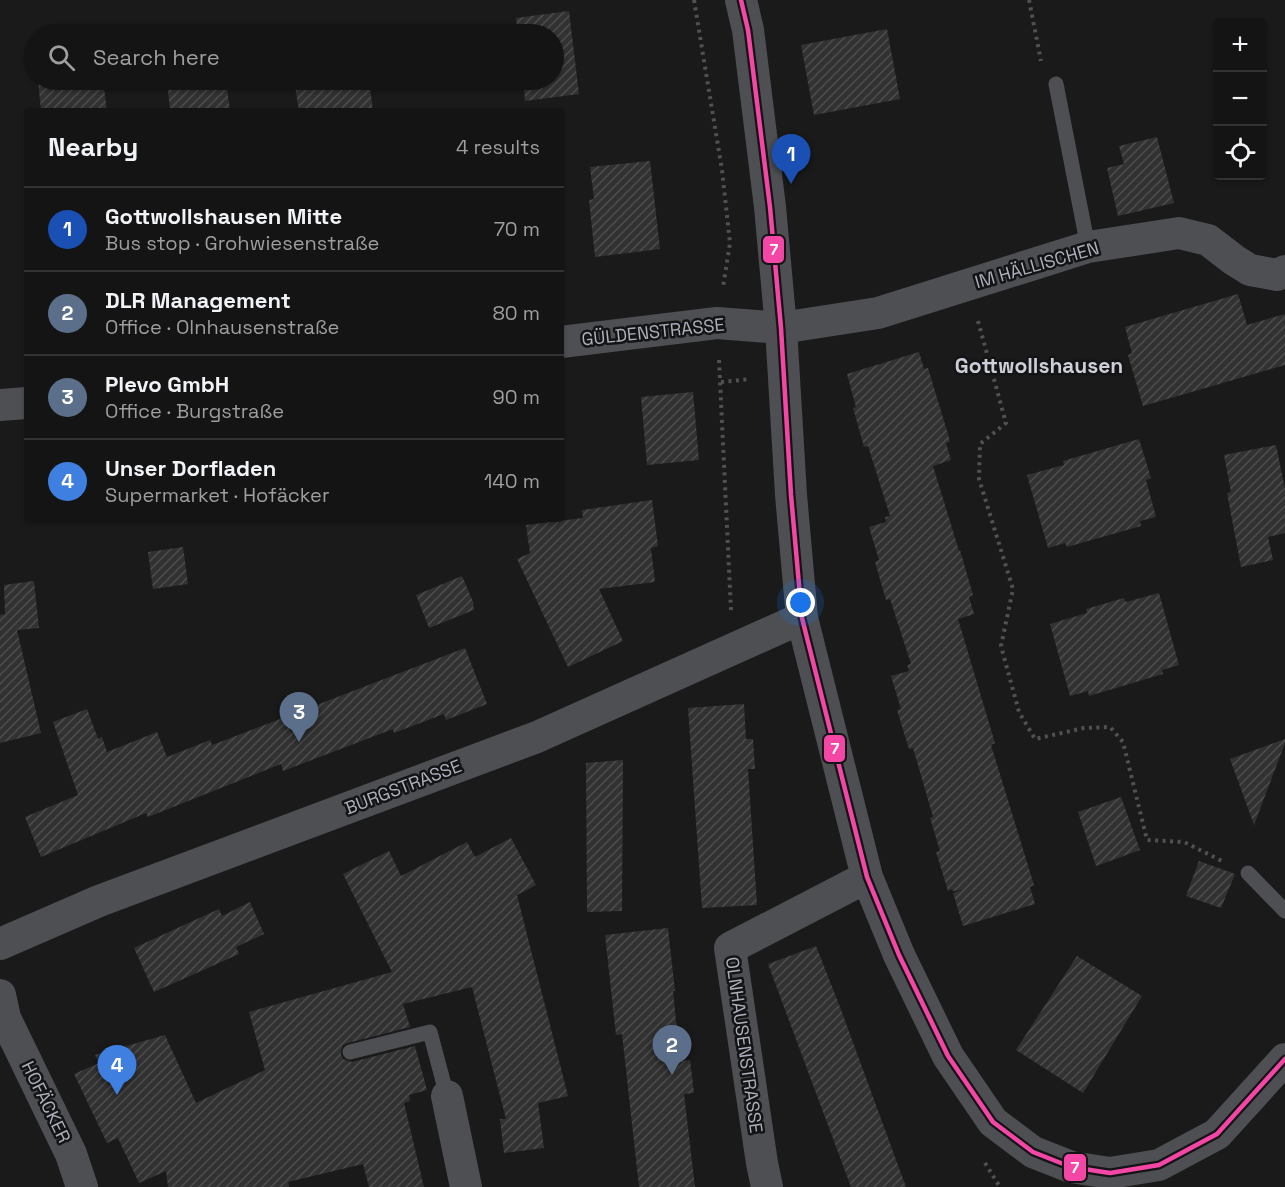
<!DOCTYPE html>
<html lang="en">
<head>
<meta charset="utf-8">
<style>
  body { margin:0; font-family:"Space Grotesk",sans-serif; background:#1d1d1d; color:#f1f3f6 }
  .controls { position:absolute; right:18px; top:18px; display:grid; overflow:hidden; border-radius:6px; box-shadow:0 2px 4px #0004 }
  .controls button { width:54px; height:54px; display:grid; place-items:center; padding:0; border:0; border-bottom:2px solid #333334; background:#141414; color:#f1f3f6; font:30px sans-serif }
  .you { position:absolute; left:801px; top:603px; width:21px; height:21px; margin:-15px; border:4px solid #fff; border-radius:50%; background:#1a73e8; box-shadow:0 0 0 9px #1a73e833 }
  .badge { display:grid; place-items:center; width:39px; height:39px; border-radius:50%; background:#ea580c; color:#fff; font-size:20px; font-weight:700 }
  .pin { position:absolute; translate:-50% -50px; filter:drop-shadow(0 2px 3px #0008) }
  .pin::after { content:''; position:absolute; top:32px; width:21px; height:18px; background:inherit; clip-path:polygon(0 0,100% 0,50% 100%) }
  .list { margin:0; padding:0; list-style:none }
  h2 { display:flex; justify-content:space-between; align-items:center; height:78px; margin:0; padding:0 24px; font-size:26px }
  h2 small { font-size:20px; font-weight:400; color:#9d9ea0 }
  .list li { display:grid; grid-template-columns:39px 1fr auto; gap:18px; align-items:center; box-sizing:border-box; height:84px; padding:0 24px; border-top:2px solid #333334 }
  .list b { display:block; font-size:22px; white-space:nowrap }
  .list p { margin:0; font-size:20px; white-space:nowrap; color:#9d9ea0 }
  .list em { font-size:20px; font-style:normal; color:#9d9ea0 }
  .icon { flex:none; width:33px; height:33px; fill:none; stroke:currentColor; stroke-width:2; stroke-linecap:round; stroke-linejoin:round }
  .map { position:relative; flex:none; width:1285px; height:1187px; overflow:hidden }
  .search { position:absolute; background:#141414; box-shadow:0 2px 4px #0004; left:24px; top:24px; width:540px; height:66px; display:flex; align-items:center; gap:15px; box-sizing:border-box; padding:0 21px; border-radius:33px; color:#9d9ea0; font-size:22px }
  .panel { position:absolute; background:#141414; box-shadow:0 2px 4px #0004; left:24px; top:108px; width:540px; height:414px; border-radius:6px }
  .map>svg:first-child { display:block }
</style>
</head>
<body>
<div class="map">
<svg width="1285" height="1187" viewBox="0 0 1285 1187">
  <defs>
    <pattern id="building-hatch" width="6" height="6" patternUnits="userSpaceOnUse" patternTransform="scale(1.5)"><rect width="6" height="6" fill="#323232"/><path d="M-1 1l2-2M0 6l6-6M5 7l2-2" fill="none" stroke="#4d4d4e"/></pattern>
  </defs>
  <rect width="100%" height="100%" fill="#1a1a1a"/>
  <!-- building -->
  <path fill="url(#building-hatch)" d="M569 11 579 94 525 101 523 80H554V34H518L516 18Z
    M887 29 900 99 814 115 801 45Z
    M38 80H103L107 111H41Z
    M167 80H226L230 111H170Z
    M294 80H369L373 111H299Z
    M1157 137 1174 203 1118 216 1107 168 1124 164 1119 146Z
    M650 161 660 249 595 257 589 200 594 199 590 167Z
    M1238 294 1247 325 1285 314V365L1143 406 1128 355 1132 353 1125 327Z
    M919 352 924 369 928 368 950 441 946 443 951 460 933 466 959 551 960 550 973 595 969 597 974 614 958 619 995 743 991 745 1034 885 1030 887 1035 904 963 926 953 893 962 890 953 891 952 889 948 891 936 852 940 851 930 818 933 817 913 748 909 749 897 710 901 709 891 676 909 671 907 665 911 664 890 599 886 600 875 562 879 560 869 527 886 522 885 517 890 516 868 446 864 447 853 408 856 407 847 374Z
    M693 392 699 460 647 465 641 397Z
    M1139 439 1151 478 1146 480 1156 517 1140 521 1141 526 1067 547 1065 543 1048 548 1027 475 1064 465 1063 461Z
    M1276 445 1285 489V533L1268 537 1273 560 1241 567 1227 493 1231 492 1224 455Z
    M652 500 658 546 651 548 655 582 599 589 623 641 568 667 517 559 530 553 526 525 583 518 582 510Z
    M183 547 188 584 153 589 148 552Z
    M462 576 474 604 473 605 474 610 429 628 416 595Z
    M34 581 39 628 17 630 41 733 0 743V615L5 614 4 585Z
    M1159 593 1179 665 1162 670 1163 674 1089 696 1088 691 1070 696 1050 624 1087 613 1086 609 1124 598 1126 602Z
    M465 648 487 704 446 720 444 714 394 733 393 729 283 771 281 764 148 817 146 813 41 857 25 817 78 795 53 722 87 709 98 739 102 737 107 752 157 732 167 757 210 740 212 745Z
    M744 704 746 739H753L755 769H748L757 905 702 908 688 708Z
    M1285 739V743L1254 825 1230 759Z
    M623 760 622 911 587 912 586 763Z
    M1121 797 1140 850 1096 866 1078 812Z
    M511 838 536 885 517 895 568 1096 538 1103 544 1148 504 1153 500 1119H506L472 987 403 1004 410 1027 348 1043 343 1045 341 1050V1055L343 1059 352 1062 415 1046 427 1090 409 1095 410 1101 404 1103 424 1187H369L363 1164 288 1182 289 1187H168L166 1171 139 1183 118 1138 107 1143 74 1074 99 1063 95 1055 165 1035 196 1103 265 1070 249 1012 392 972 343 874 389 851 401 876 467 842 475 857Z
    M1199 861 1235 874 1221 908 1186 896Z
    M250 902 264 934 236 947 239 954 154 992 134 948 219 909 222 916Z
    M668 928 675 991H673L680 1061 690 1060 694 1093 684 1094 695 1187H639L622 1034 616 1035 605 935Z
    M816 946 840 1007 906 1187H851L768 964Z
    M1077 956 1142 996 1083 1093 1016 1050Z"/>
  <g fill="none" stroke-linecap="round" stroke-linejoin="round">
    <!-- path -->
    <path stroke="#505155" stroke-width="4" stroke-dasharray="3 4.5" stroke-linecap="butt" d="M694 0 722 170 730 243 723 287
      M1029 0 1041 61
      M978 321 1006 423 980 444 979 479 1013 589 1001 646 1019 712 1035 739 1084 728 1110 727 1123 742 1147 840 1184 842 1222 861
      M719 360 731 610
      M721 382 750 379
      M985 1163 1000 1187"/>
    <!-- lane -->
    <path stroke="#4e4f53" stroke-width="15" d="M1056 84 1088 247
      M1248 873 1285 911
      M350 1052 430 1032 447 1096"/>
    <!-- street -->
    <path stroke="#4e4f53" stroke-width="32" d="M741 0 748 30 770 207 781 328 791 495 802 618 867 877 899 955 948 1056 993 1122 1033 1152 1071 1167 1110 1173 1159 1165 1217 1134 1285 1059
      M561 342 717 323 781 328 878 313 1088 247 1179 233 1208 240 1234 260 1250 270 1277 275 1285 271
      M0 405 27 403
      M0 944 99 901 537 737 802 618
      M0 995 5 1018 71 1154 82 1187
      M447 1096 466 1187
      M767 1187 762 1163 730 948 867 877"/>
    <defs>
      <path id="bus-1" d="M741 0 748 30 770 207 781 328 791 495 802 618 867 877 899 955 948 1056 993 1122 1033 1152 1071 1167 1110 1173 1159 1165 1217 1134 1285 1059"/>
    </defs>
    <!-- bus-1 casing -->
    <use href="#bus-1" stroke="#141416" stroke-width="9"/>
    <!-- bus-1 -->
    <use href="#bus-1" stroke="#f346a5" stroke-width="4.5"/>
  </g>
  <g text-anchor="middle" stroke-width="5" stroke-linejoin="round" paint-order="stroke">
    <!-- street labels -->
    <g font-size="18" fill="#abb0bb" stroke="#141416">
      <text transform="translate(1037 265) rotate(-16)" y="6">IM HÄLLISCHEN</text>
      <text transform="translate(653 332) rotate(-6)" y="6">GÜLDENSTRASSE</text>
      <text transform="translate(403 787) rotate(-21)" y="6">BURGSTRASSE</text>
      <text transform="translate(744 1045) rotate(82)" y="6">OLNHAUSENSTRASSE</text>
      <text transform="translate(46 1102) rotate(64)" y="6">HOFÄCKER</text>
    </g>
    <!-- quarter labels -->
    <g font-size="21" font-weight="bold" fill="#cccfd7" stroke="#141416">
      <text x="1039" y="373">Gottwollshausen</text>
    </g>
  </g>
  <g stroke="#141416" stroke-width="2">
    <rect x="762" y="235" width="23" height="29" rx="6" fill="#f346a5"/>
    <rect x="823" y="734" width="23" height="29" rx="6" fill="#f346a5"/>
    <rect x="1063" y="1153" width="24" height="29" rx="6" fill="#f346a5"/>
  </g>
  <g font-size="16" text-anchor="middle" font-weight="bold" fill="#fff">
    <text x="774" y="255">7</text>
    <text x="835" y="754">7</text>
    <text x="1075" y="1173">7</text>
  </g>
</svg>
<div class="controls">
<button>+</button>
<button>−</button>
<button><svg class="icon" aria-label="locate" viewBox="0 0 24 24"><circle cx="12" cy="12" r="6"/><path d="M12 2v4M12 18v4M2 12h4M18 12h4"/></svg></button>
</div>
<div class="you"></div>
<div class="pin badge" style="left:791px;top:184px;background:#1a4fb4">1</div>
<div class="pin badge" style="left:672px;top:1075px;background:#5c6f8a">2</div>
<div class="pin badge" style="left:299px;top:742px;background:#5c6f8a">3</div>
<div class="pin badge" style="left:117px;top:1095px;background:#3f7fe0">4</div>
<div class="search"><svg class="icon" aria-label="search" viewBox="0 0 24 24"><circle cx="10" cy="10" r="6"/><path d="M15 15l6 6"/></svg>Search here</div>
<section class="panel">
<h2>Nearby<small>4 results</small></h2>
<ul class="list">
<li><span class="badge" style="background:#1a4fb4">1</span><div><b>Gottwollshausen Mitte</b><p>Bus stop · Grohwiesenstraße</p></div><em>70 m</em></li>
<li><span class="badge" style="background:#5c6f8a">2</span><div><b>DLR Management</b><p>Office · Olnhausenstraße</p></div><em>80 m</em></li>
<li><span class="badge" style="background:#5c6f8a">3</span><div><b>Plevo GmbH</b><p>Office · Burgstraße</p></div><em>90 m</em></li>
<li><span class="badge" style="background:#3f7fe0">4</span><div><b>Unser Dorfladen</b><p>Supermarket · Hofäcker</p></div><em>140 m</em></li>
</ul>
</section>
</div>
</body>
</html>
